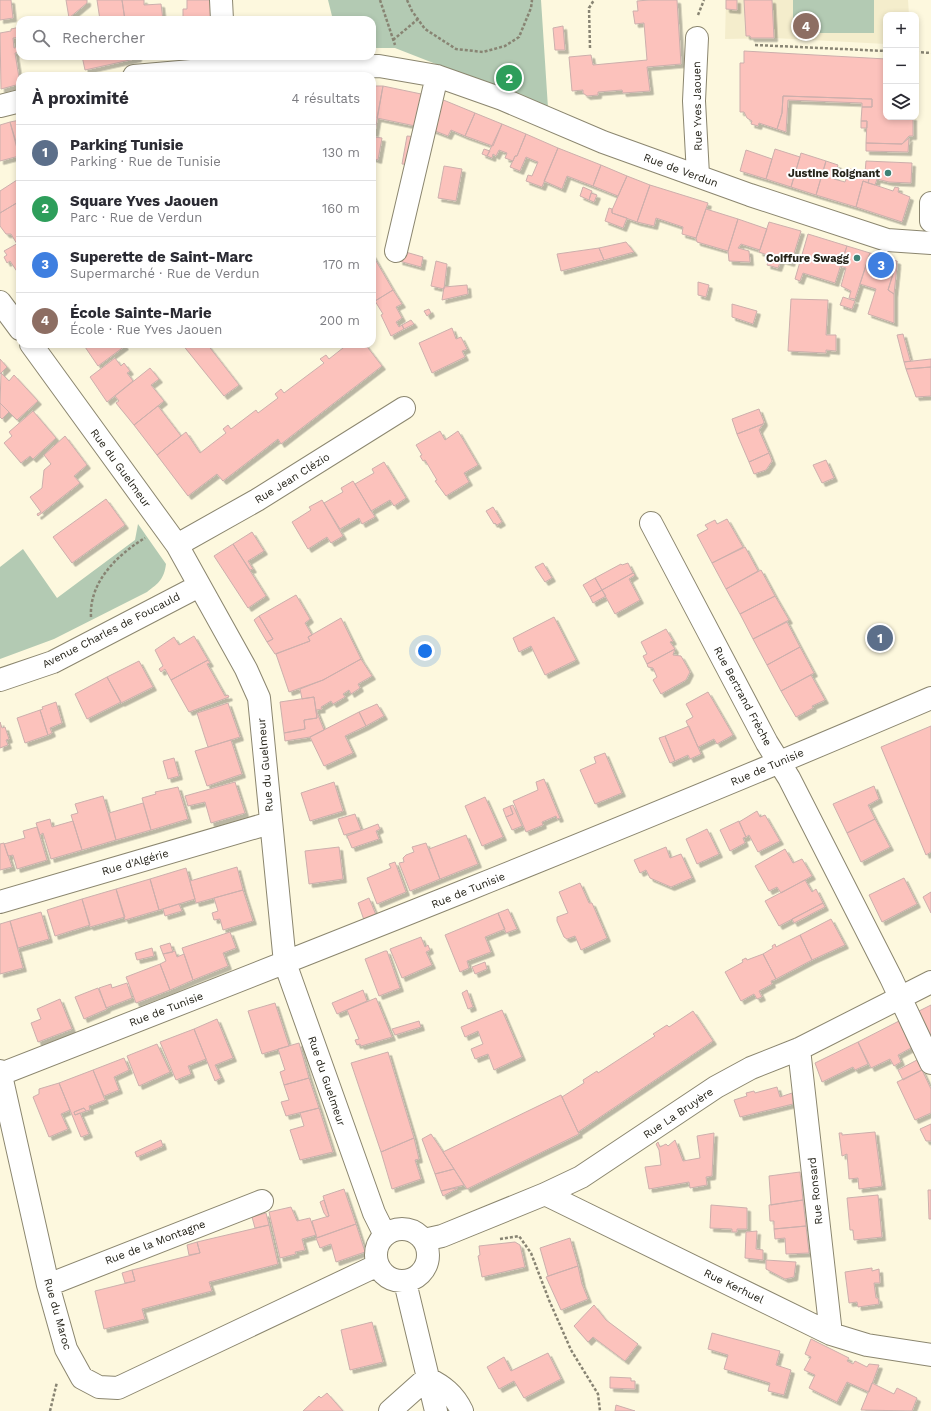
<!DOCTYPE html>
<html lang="fr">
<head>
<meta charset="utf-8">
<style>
  body { margin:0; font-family:"Work Sans",sans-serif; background:#f2f2f3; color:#2b2b33 }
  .controls { position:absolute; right:12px; top:12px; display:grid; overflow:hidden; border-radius:8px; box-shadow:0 2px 6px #0003 }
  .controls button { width:36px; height:36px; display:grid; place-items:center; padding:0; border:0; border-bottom:1px solid #e1e1e2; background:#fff; color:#2b2b33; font:20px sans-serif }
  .you { position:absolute; left:425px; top:651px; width:14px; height:14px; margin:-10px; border:3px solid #fff; border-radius:50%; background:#1a73e8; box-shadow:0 0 0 6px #1a73e833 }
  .badge { display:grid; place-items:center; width:26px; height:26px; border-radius:50%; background:#d93025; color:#fff; font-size:13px; font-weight:700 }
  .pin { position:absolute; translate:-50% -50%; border:2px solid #fff; box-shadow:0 1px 4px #0006 }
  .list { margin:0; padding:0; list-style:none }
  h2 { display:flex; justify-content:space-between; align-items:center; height:52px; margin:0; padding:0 16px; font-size:17px }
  h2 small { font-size:13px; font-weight:400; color:#7c7c81 }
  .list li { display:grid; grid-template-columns:26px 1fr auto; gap:12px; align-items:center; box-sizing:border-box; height:56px; padding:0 16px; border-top:1px solid #e1e1e2 }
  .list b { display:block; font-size:15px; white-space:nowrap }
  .list p { margin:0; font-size:13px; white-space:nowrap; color:#7c7c81 }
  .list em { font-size:13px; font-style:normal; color:#7c7c81 }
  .icon { flex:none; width:22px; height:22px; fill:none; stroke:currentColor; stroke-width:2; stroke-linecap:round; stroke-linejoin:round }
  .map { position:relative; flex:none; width:931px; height:1411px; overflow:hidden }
  .search { position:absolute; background:#fff; box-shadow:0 2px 6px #0003; left:16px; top:16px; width:360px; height:44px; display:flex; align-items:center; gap:10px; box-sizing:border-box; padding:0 14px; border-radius:12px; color:#7c7c81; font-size:15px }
  .panel { position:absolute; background:#fff; box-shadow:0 2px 6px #0003; left:16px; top:72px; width:360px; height:276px; border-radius:12px }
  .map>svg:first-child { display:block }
</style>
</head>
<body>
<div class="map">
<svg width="931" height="1411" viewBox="0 0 931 1411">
  <defs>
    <filter id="shadow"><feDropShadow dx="3.5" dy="3.5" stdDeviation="0" flood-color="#0004"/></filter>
  </defs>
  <rect width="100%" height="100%" fill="#fdf8de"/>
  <!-- built -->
  <path fill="#f4edcc" d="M726 0H908L909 15H886V44L774 38 725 39Z"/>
  <!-- green -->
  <path fill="#b3cab3" d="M328 0H541L548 108 395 48H372V20H333Z
    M793 0H874V33H793Z
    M138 524 166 564C164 579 159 583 147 592L54 639 0 659V567L23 549 57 598 135 540Z"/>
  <!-- building -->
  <path fill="#fcc2bc" stroke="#ccafac" filter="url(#shadow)" d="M0 0H11L13 18 0 20Z
    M66 0H87V3L69 18Z
    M97 0H122L125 20H100Z
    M122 0H144V5L161 4 163 20H125Z
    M187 0H211L212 20H183V9H187Z
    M649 0H677L681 64 647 67 650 91 623 93 622 90 598 92V95L587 96 583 93V90L572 91 569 57 591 55 593 65 647 60 644 23 635 24 633 11H638L637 1Z
    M726 0H737V10L726 9Z
    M744 0H772L774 38H751L750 36H746Z
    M180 18V20L163 19Z
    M563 26 565 50H555L553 28Z
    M20 27V37L13 38 14 48 19 47V52L15 53 20 84 1 89 0 33 11 31V29Z
    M744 51 886 59V117H913V136H909L902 144 866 143 867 121H861L862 107H872V99L783 96 782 113 777 129 759 123 758 126 751 124 752 121 747 118 744 112H740V63H744Z
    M82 56H130V60L85 70Z
    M130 56H138V58L130 60Z
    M372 86H383L372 149Z
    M383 86 426 95 420 127 377 118Z
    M783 96 872 99V107H862V103L788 100 786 132 777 129 782 113Z
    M441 99 475 113 465 136 451 130 448 136 430 129Z
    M475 113 502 124 493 146 465 136Z
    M20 120V144L17 145 10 122Z
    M861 121H867V128H861Z
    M10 122 19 156 0 161V125Z
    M502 124 526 134 517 156H515L513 161 505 158 507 153 499 150 496 156 493 154 492 158 487 156Z
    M526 134 558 148 542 187 526 181 528 175 532 176 538 162 526 157 520 171 510 167 515 156H517Z
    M407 136 418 137 413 165 402 164Z
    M374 137 382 138 378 160 372 158Z
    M909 138 908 152 866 151V143L902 144Z
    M558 148 601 165 593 186 567 176 562 189 544 181Z
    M484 149 490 151 487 156 482 154Z
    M775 149 800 157 791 187 766 179Z
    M746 150 772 159 766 179 740 171Z
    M801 153 826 161 816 195 791 187Z
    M826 161 838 165 834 179 845 182 850 169 870 175 868 183 863 181 856 207 816 195Z
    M866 161 912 163 911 183 889 182 877 179 875 185 868 183 870 175 865 173Z
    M601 165 627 176 618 196 593 186Z
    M444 166 462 169 456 201 438 198Z
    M627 176 650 185 637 222 612 213V210Z
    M17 180 20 187V201L0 213V191Z
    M863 181 893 191 895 187 899 188 898 192 910 197 902 222 856 207Z
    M650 185 708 203 696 238 682 234 683 227 656 218 654 226 637 222Z
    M583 187 592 191 589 200 580 196Z
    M591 193 597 195 594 202 589 200Z
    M20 201V242L17 244 11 234H6L0 226V213Z
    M609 208 612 209V213L627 218 623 228 605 221Z
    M706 209 738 219 728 251 697 242 696 238Z
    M738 219 767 229 760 250 741 244 738 248 749 251 750 262 729 261 728 251Z
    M769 222 801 231 791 263 781 260 778 268 767 265 770 256 759 252Z
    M808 234 847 246 835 283 803 273 800 281 795 279Z
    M20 242V276L10 261 7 263 4 257 7 255 4 251Z
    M626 242 634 252 604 260 599 248Z
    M847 246 870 253 855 299 849 298 851 291 841 286 846 268 840 266Z
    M599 248 604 260 561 271 557 254Z
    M402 251 423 257 421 267 399 261Z
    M870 253 897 261 888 290 894 294V323L868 314 876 289 860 284Z
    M372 254 393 290 375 301 372 296Z
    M436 261 447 264 444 289 431 286Z
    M897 261V266L894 294 888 290Z
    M698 282 709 285 706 297 698 295Z
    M467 285 468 294 442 300 444 287Z
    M393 290 402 304 396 307 402 318 396 322 399 327 402 325 404 329 391 336 381 315 383 314 375 301Z
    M843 297 855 301 852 309 840 305Z
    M791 299 828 300 826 335H836V351L826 350V353L788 351Z
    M732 304 757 311 753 324 732 317Z
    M429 309 431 313 427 316 424 311Z
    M411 320 414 324 404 329 402 325Z
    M452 328 456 339 461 337 467 349 462 351 465 357 432 373 419 343Z
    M903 334 910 360 911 361 904 362 897 335Z
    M83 344H123L125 346 98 366Z
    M182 344H207L239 385 224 396Z
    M348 344H365L382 366 281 444 278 439 223 481 217 474 188 496 157 455 186 432 200 453 226 433 223 429 228 425 231 429 256 410 258 413 278 398 275 394 281 389 284 393 324 363 320 359 326 355 329 359Z
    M115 358 121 366 124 363 130 371 127 373 133 381 107 402 90 377Z
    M0 359 7 367 0 374Z
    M931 359V367L906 369 904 362Z
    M931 367V396L916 397 906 369Z
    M150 368 159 379 151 385 164 401 134 425 116 403 119 401 115 396Z
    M1 373 9 381 14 375 38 401 17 420 0 403Z
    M0 403 9 412 2 419 0 417Z
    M158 406 181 436 157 455 134 425Z
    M759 409 764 422 763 424 737 434 732 419Z
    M33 411 56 438 33 459 30 456 21 463 4 443 12 436 9 432Z
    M763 424 759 430 769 453 749 462 737 434Z
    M440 431 445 440 458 431 478 465 464 473 469 482 446 496 435 481 437 480 425 460 423 461 420 456 422 455 416 445Z
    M65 436 87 465 74 476 80 483 38 516 37 514 41 512 30 497 42 488 44 470 51 464 44 455Z
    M769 453 772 461 766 470 754 474 749 462Z
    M826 460 834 478 822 483 813 465Z
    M384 462 406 498 394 506 390 500 371 511 355 484 374 473 372 469Z
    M353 481 375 517 362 524 359 518 340 529 324 503 343 492 341 488Z
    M106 499 125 525 72 563 53 537Z
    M322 500 343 536 331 543 327 537 308 549 292 522 311 510 309 507Z
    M493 507 502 522 497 525 495 523 494 524 486 511Z
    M727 519 743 547 712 563 697 535 708 529 705 525 715 520 717 524Z
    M252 532 264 551 248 561 253 569 250 570 233 544Z
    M233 544 266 596 248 608 214 556Z
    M745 547 758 571 726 589 712 563Z
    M543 563 552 578 545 582 535 567Z
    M628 563 633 573 602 590 595 578 621 564 622 565Z
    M761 570 775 596 740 614 726 589Z
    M633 573 635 575 629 579 640 600 615 614 602 590Z
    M595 578 602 590 590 597 583 585Z
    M602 590 606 596 593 603 590 597Z
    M296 595 310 619 305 623 312 635 308 637 310 641 275 654 267 642 273 639 259 616Z
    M775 596 789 620 753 639 740 614Z
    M259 616 273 639 267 642 254 620Z
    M554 617 576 660 545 675 531 646 519 652 513 638Z
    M341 618 361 659 323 680 289 692 276 654 310 641 308 637Z
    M787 622 800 647 767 665 753 639Z
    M666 629 673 641 670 642 675 649 647 664 643 656 647 654 641 642Z
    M194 636 208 660 171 680 165 669 161 672 159 669 163 666 155 650 174 637 179 645Z
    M800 647 814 673 781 691 767 665Z
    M675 649 673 655 681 656 690 672 686 680 661 694 653 680 657 677 653 668 648 667 647 664Z
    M361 659 372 676 358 684 360 688 351 694 349 690 343 694 345 697 333 704 331 701 321 707 322 709 316 710 314 697 302 699 300 689 323 680Z
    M208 660 210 663 207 664 225 696 228 695 229 697 189 712 171 680Z
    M139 661 153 687 121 703 107 677Z
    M811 675 825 700 812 706 813 708 796 717 781 691Z
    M107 677 121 702 87 719 75 694Z
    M708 692 733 735 717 744 714 739 698 747 686 721 693 717 686 704Z
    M314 697 317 718 304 720 305 729 284 733 280 702Z
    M56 702 62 723 50 728 52 733 48 735 40 710 43 709 42 707Z
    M228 703 240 737 208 747 197 713Z
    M377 704 384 716 366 726 359 712Z
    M40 710 48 735 25 743 17 718Z
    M316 710 324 730 310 737 285 741 284 733 305 729 304 720 317 718Z
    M359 712 366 726 345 736 353 753 324 766 310 737Z
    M0 722 2 728 5 727 9 739 6 740 8 745 0 748Z
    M689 726 701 754 690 759 688 755 675 761 665 736Z
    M931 726V852L926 855 881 747Z
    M665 736 675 761 670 763 659 738Z
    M231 740 242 774 207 786 195 751Z
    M605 753 622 793 595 804 580 770 596 763 594 757Z
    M174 758 179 776 168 779 163 761Z
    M544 779 560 818 557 819 556 816 542 822 543 825 526 832 513 801 538 790 536 782Z
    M235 782 245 813 211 823 205 802 188 806 185 796Z
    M334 782 343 811 310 821 301 793Z
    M874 786 879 799 868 805 875 819 847 833 833 804Z
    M178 787 188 819 151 830 142 798 156 794 155 792Z
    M103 796 116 840 82 850 71 815 78 813 75 804Z
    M485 797 503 837 482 846 465 806Z
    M143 803 151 830 116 840 109 813Z
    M513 805 522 826 512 830 506 817 513 814 510 806Z
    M510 806 513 814 506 817 503 809Z
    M757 811 760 817 765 815 780 841 758 852 749 835 746 837 739 822Z
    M355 814 361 830 344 835 338 819Z
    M50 819 52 827 73 821 82 850 51 859 43 833 40 835 36 823Z
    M875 819 890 847 861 862 847 833Z
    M739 821 746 837 743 838 745 843 730 851 720 830Z
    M378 824 380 829 376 831 379 839 352 848 347 836Z
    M37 827 47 860 17 869 13 855 8 856 4 844 25 838 23 831Z
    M707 829 719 854 697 864 686 839Z
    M466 835 478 864 440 879 429 849Z
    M4 843 12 867 0 870V844Z
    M426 843 440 879 410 891 399 863 404 862 403 858 406 855 414 852 412 847Z
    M339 847 343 879 309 884 305 851Z
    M666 847 670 858 681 854 692 878 671 887 650 878 646 870 640 873 634 860Z
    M785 849 793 863 802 859 812 876 781 893 777 887 769 891 755 866Z
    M395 862 406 892 377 904 367 878 391 868 389 864Z
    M237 867 243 890 196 903 190 881Z
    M186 868 195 899 159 910 150 879Z
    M904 878 917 904 882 922 869 895Z
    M150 879 159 910 125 920 116 889Z
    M805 880 812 892 816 889 823 903 779 926 765 901Z
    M580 883 589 903H592L607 938 581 950 575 936 567 939 564 937 557 921V917L568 913 559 892Z
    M116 889 125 917 90 927 82 899Z
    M243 890 253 921 223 930 220 919 214 920 212 913 218 911 214 898Z
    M931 892V913L923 897Z
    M369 898 376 915 364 920 358 903Z
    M82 899 90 925 55 936 47 910Z
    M823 903 825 907 794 923 792 919Z
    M179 904 182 911 165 916 163 909Z
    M508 909 517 929 506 933 498 913Z
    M41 912 49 939 18 948 10 921Z
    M498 913 505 929 485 937 491 952 467 961 469 968 460 972 445 935Z
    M831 919 845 945 812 960 800 935Z
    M10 921 23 968 0 974V924Z
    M230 932 236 948 223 953 228 966 193 980 182 948Z
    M800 935 812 960 776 979 763 954 773 948 772 946 775 944 776 947Z
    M421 937 425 947 428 945 430 950 426 952 432 965 402 978 390 949Z
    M170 943 173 952 163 954 160 946Z
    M152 948 154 956 137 960 135 953Z
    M175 951 177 957 184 954 193 980 170 990 160 964 166 961 163 954Z
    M385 951H387L400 988 379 996 365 959Z
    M763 954 776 979 771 981 772 984 759 991 762 997 757 999 754 994 741 1001 725 972 743 962 742 960 746 958 747 960Z
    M485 962 487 969 475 974 472 967Z
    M160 964 170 990 136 1003 126 977Z
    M127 983 132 998 106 1008 99 988 111 984 112 988Z
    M98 988 107 1009 84 1019 75 997Z
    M363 990 367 1001 337 1014 332 1003Z
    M467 990 473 1007 468 1009 462 993Z
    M376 998 392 1037 361 1046 360 1044 357 1045 355 1040 359 1039 347 1010Z
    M60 999 72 1029 38 1042 31 1023 41 1019 37 1009Z
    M275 1003 289 1046 262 1054 248 1011Z
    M931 1005V1041L917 1012Z
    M502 1010 522 1057 494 1070 488 1054 475 1059 471 1049 483 1044 478 1031 465 1037 461 1027Z
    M693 1011 713 1041 578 1132 562 1097 584 1083 583 1080 597 1071 598 1073 655 1036 653 1034 667 1025 669 1027Z
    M217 1019 233 1058 215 1065 221 1078 215 1081 194 1029Z
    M419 1021 421 1027 395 1035 392 1029Z
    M899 1021 911 1048 898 1055 901 1062 894 1066 890 1059 871 1068 858 1042Z
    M194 1029 206 1059 188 1066 191 1074 176 1080 160 1042Z
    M858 1042 868 1064 855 1070 853 1067 822 1082 815 1063Z
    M299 1043 309 1078 284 1085 280 1072 285 1070 278 1049Z
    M157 1044 170 1072 139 1086 127 1056Z
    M388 1052 414 1138 381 1152 351 1063Z
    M124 1058 129 1070 114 1077 119 1090 104 1096 93 1070Z
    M917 1060 922 1070 903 1080 898 1070Z
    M93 1070 105 1100 89 1106 90 1110 86 1111 84 1108 74 1112 75 1115 80 1113 89 1134 81 1137 59 1083Z
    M922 1070 931 1089V1113L915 1120 897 1082Z
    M309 1078 319 1108 286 1116 281 1102 289 1100 284 1085Z
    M59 1083 70 1110 61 1114 68 1129 49 1137 33 1097 39 1094V1089Z
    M777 1087 780 1097 792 1093 793 1104 740 1117 734 1100 747 1096 746 1093 754 1091 755 1093Z
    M561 1095 579 1134 467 1189 443 1152Z
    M84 1108 86 1111 75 1115 74 1112Z
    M319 1108 333 1152 300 1160 290 1130 304 1126 300 1113Z
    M931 1124V1141H926L920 1129Z
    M875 1132 882 1186 859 1189 858 1178 849 1179 847 1154 842 1156 839 1133H842V1135Z
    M714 1133 712 1176 706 1177 707 1185 690 1188 689 1182 649 1189 645 1167 661 1165 659 1150 656 1144 658 1142 660 1147 666 1144 668 1146 675 1140 683 1161 700 1158 697 1136Z
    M431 1134 443 1152 454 1169 435 1174 422 1139Z
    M414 1138 419 1159 415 1160 421 1179 392 1189 381 1152Z
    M161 1140 163 1146 137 1157 135 1152Z
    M454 1169 464 1185 441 1191 435 1174Z
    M800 1172 803 1200 771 1205 769 1176Z
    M458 1188 443 1196 441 1191 451 1189Z
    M344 1189 356 1224 317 1238 312 1221 329 1216 323 1196Z
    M928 1190H931V1219H929Z
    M878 1195 882 1237 854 1240 853 1230H850L847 1198Z
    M324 1200 329 1216 327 1217 324 1213 320 1202Z
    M803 1200 806 1226 774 1229V1221H770L769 1205Z
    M711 1205 747 1208V1229H737V1232H732V1229L710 1228Z
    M291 1207 297 1221 310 1218 316 1235 302 1239 305 1250 295 1252 296 1254 280 1258 269 1212Z
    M266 1213 269 1225 255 1228 252 1217Z
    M356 1224 365 1252 336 1262 331 1244 320 1248 316 1238Z
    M269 1225 278 1264 209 1282 212 1291 142 1309 145 1319 104 1329 95 1291 135 1281 132 1270 200 1253 197 1242Z
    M806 1226 809 1253 786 1254 785 1238 775 1239 774 1229Z
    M757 1231 756 1249 763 1250V1260L745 1258 746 1232Z
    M570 1238 578 1266 548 1276 540 1248Z
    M197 1242 200 1253 189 1255 187 1245Z
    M515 1242 520 1245 525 1267 482 1277 478 1256 480 1255 479 1246Z
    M766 1260 796 1262 794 1277 785 1279 766 1269Z
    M578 1266 582 1284 588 1299 561 1310 546 1277Z
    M872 1268V1271L879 1269 880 1283H874L876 1298H878L879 1304 858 1307 857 1302 849 1303 845 1272Z
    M132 1270 135 1281 125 1283 122 1273Z
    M594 1305 606 1320 638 1344 625 1361 593 1337 588 1342 574 1326Z
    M372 1322 383 1362 350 1370 341 1330Z
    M712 1333 780 1351 776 1365 791 1370 784 1395 768 1391 770 1383 724 1369 728 1355 708 1349Z
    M811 1339 849 1358 847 1361 853 1364 855 1361 867 1367 869 1364 879 1365 869 1392 847 1382 837 1402 809 1388 815 1375 804 1370 811 1357 805 1354Z
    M548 1353 561 1379 524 1398 514 1381 499 1389 487 1367 504 1357 511 1371Z
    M610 1377 631 1378V1381H635V1389L610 1388Z
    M872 1383 894 1394 897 1388 917 1398 912 1411 861 1410Z
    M327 1393 343 1411H303L319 1396 321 1398Z
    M616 1405 635 1411H615Z"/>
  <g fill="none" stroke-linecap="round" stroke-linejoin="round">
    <defs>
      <path id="minor" d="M221 0 222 20
        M697 38 694 101 698 175
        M134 76 226 68 379 66 437 76 502 99 603 142 750 195 887 240 931 243
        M0 106 20 101
        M931 203V221
        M396 251 437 76
        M0 302 20 329
        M31 344 177 545 246 669 259 698 285 963 374 1213 385 1235
        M651 523 767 743 789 778 891 978 931 1063
        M177 545 257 500 404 408
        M0 680 53 662 199 586
        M0 902 270 823
        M799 1049 831 1334
        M0 1071 48 1285 66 1349 82 1378 99 1387 118 1388 378 1265
        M1 1074C313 952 623 830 931 698
        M545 1194 831 1334 867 1345 931 1355
        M376 1255a26 26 0 1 1 52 0a26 26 0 1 1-52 0Z
        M424 1240 442 1236 545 1194 581 1177 716 1087 751 1068 799 1049 931 982
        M405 1282 436 1411
        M48 1285 262 1201
        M390 1411 427 1378C443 1386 454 1394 462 1411"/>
    </defs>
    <!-- minor casing -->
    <use href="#minor" stroke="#8b866f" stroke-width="24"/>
    <!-- path -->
    <path stroke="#888473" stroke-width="2.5" stroke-dasharray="3 2" stroke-linecap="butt" d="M380 0 395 45
      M407 0 412 11 425 29 456 49 483 52 505 46 519 37 531 8 532 0
      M698 15 704 0
      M393 40 418 19
      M755 45 886 51
      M590 48 589 8 594 0
      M916 52 931 53
      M91 617C89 582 117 555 145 538
      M500 1239 519 1236 531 1253 549 1300 571 1350 598 1394 600 1411
      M50 1411 57 1382"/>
    <!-- minor -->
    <use href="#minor" stroke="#fff" stroke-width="22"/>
  </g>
  <!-- markers -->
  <g fill="#3e8276" stroke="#fff" stroke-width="1.5">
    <circle cx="888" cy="173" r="4"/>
    <circle cx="857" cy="258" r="4"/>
  </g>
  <g text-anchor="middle" stroke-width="4" stroke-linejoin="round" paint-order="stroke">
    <!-- street labels -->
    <g font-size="11" fill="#252319" stroke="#fff">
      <text transform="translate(697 106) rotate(-91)" y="4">Rue Yves Jaouen</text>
      <text transform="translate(681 170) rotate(20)" y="4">Rue de Verdun</text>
      <text transform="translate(121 468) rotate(54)" y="4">Rue du Guelmeur</text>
      <text transform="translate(292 478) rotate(-32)" y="4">Rue Jean Clézio</text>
      <text transform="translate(111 630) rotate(-27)" y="4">Avenue Charles de Foucauld</text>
      <text transform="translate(743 696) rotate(62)" y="4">Rue Bertrand Frèche</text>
      <text transform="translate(265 765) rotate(-95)" y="4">Rue du Guelmeur</text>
      <text transform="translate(767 767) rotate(-23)" y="4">Rue de Tunisie</text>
      <text transform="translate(135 862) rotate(-16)" y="4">Rue d'Algérie</text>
      <text transform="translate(468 890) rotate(-22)" y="4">Rue de Tunisie</text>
      <text transform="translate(166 1009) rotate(-21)" y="4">Rue de Tunisie</text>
      <text transform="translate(327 1081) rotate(71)" y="4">Rue du Guelmeur</text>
      <text transform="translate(678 1113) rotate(-34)" y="4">Rue La Bruyère</text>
      <text transform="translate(815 1191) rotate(-96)" y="4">Rue Ronsard</text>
      <text transform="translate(155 1242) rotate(-21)" y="4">Rue de la Montagne</text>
      <text transform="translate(734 1286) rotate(26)" y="4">Rue Kerhuel</text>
      <text transform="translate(58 1314) rotate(74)" y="4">Rue du Maroc</text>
    </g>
    <!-- poi labels -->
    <g font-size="11" font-weight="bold" fill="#252319" stroke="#fff" text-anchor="end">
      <text x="880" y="177">Justine Roignant</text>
      <text x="849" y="262">Coiffure Swagg</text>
    </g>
  </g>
</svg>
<div class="controls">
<button>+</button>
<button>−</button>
<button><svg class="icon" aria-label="layers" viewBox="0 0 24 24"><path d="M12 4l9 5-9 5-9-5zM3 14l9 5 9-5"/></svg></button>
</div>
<div class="you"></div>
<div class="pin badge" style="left:880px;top:638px;background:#5c6f8a">1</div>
<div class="pin badge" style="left:509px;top:78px;background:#2e9e5b">2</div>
<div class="pin badge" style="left:881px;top:265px;background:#3f7fe0">3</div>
<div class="pin badge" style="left:806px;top:26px;background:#8d6e63">4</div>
<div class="search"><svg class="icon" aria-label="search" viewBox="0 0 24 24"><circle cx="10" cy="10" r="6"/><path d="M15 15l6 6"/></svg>Rechercher</div>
<section class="panel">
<h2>À proximité<small>4 résultats</small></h2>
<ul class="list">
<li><span class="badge" style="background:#5c6f8a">1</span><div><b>Parking Tunisie</b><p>Parking · Rue de Tunisie</p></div><em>130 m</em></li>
<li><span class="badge" style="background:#2e9e5b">2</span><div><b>Square Yves Jaouen</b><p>Parc · Rue de Verdun</p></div><em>160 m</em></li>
<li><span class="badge" style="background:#3f7fe0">3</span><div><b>Superette de Saint-Marc</b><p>Supermarché · Rue de Verdun</p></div><em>170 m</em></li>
<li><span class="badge" style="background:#8d6e63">4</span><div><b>École Sainte-Marie</b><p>École · Rue Yves Jaouen</p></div><em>200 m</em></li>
</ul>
</section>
</div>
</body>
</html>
